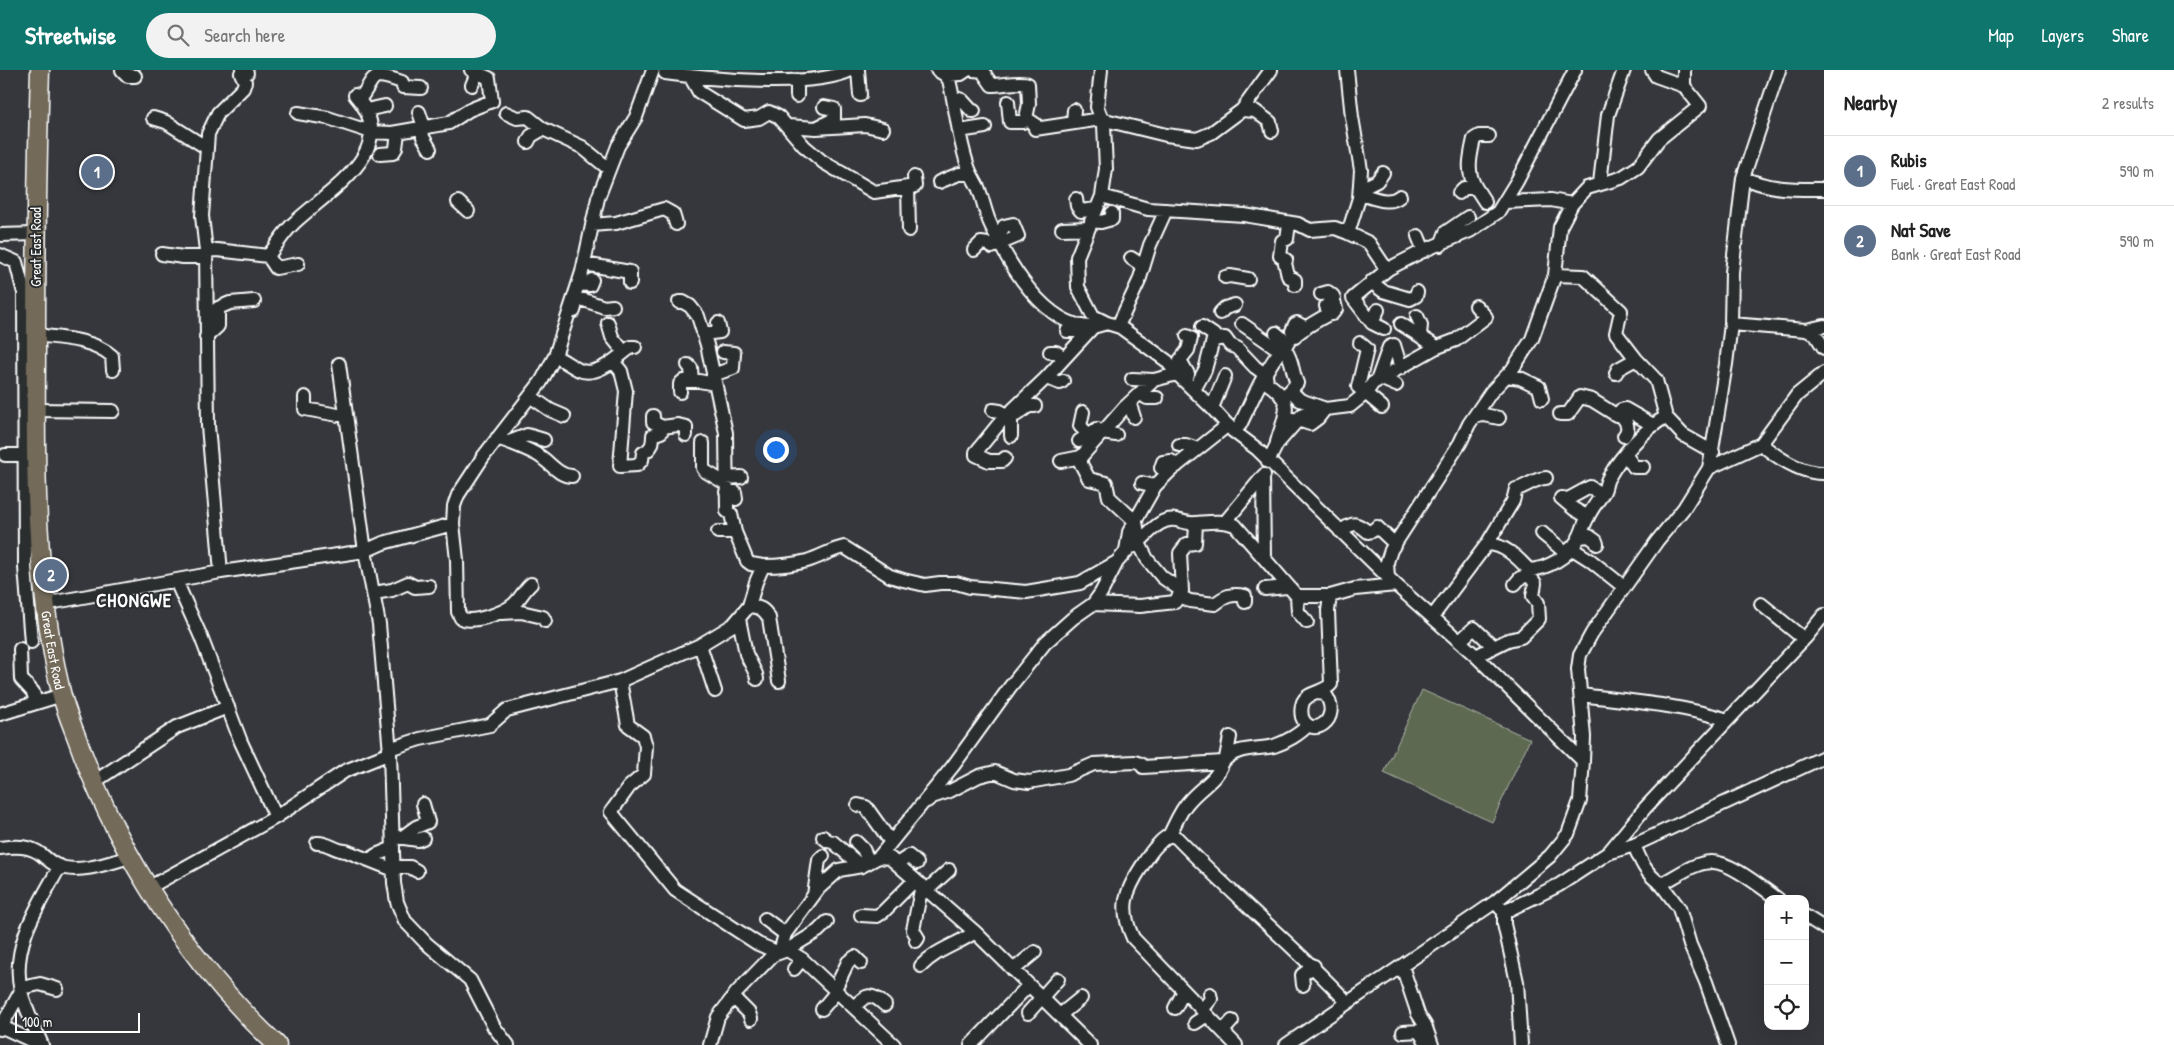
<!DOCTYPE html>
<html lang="en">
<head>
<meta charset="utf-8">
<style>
  body { margin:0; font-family:"Patrick Hand",sans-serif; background:#f2f2f2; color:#222 }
  .controls { position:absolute; right:15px; bottom:15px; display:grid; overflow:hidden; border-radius:10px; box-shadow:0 5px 20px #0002 }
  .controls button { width:45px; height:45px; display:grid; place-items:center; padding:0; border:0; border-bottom:1px solid #e0e0e0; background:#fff; color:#222; font:25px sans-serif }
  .scale { position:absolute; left:15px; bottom:12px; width:125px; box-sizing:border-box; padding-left:5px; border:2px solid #fff; border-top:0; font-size:14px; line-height:18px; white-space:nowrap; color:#fff; -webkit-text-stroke:4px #2a2d2e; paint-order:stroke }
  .you { position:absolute; left:775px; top:379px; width:18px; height:18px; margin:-12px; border:4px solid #fff; border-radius:50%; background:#1a73e8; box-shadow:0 0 0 8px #1a73e833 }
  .badge { display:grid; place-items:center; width:32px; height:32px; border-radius:50%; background:#0f766e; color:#fff; font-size:16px; font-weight:700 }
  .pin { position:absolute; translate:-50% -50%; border:2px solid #fff; box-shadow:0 1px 5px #0006 }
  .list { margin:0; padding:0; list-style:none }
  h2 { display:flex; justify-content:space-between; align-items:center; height:65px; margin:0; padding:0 20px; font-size:21px }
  h2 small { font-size:16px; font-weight:400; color:#767676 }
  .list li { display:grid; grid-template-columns:32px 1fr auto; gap:15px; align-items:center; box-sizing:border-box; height:70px; padding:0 20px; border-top:1px solid #e0e0e0 }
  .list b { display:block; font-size:19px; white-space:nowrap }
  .list p { margin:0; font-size:16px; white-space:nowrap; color:#767676 }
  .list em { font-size:16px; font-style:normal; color:#767676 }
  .icon { flex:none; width:28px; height:28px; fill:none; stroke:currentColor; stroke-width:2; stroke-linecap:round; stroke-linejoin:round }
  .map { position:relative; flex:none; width:1824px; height:975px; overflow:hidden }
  header { display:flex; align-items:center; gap:30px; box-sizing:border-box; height:70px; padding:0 25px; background:#0f766e; color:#fff }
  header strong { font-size:24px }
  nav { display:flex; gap:28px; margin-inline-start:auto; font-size:18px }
  .search { width:350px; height:45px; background:#f2f2f2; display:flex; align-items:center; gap:12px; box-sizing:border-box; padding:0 18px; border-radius:28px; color:#767676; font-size:19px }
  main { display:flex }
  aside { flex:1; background:#fff }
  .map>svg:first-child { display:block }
</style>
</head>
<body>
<header>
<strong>Streetwise</strong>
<div class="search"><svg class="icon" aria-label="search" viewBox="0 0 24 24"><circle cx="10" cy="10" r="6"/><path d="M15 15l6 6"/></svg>Search here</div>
<nav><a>Map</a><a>Layers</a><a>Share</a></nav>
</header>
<main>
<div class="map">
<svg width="1824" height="975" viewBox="0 0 1824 975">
  <rect width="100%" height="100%" fill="#36373c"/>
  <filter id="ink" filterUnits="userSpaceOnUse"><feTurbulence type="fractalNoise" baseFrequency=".02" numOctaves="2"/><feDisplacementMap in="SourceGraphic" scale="10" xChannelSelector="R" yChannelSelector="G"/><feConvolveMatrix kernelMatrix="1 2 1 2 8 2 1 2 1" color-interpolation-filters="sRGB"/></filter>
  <g filter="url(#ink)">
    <!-- pitch -->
    <path fill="#5d6a51" stroke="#aeb4a8" d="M1422 620 1530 669 1492 752 1384 703Z"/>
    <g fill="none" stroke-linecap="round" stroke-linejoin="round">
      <defs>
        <path id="minor" d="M122 0 128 6H135
          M858 0 860 25
          M937 0 945 5 949 10C956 38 958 66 967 93 969 102 974 109 978 117 983 129 985 142 990 153 1007 192 1045 258 1093 257
          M973 0 984 1 985 5 992 15C1002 15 1021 11 1028 14L1029 34 1026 48 1035 54V59L1101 49 1166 65 1197 69 1211 63 1242 40 1271 0
          M1101 0 1097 37 1104 55 1106 99 1102 126 1077 187 1078 217 1093 246 1107 253
          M1347 0 1352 47 1361 100 1359 128 1348 163 1369 173 1387 200
          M665 3C708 9 814 19 851 0
          M945 5 961 4 967 0
          M690 6 699 22 744 50 759 48 769 42 779 47 804 76 823 92 874 122 915 116 914 107
          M472 15 477 3
          M1684 16V0
          M797 26V10
          M953 27 962 30 972 41H974
          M359 30C377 7 367 0 402 12L403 17 421 18
          M1008 32 1010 52H1023L1026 48
          M366 40 385 36
          M1242 40 1255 41 1270 52 1272 61
          M419 42 424 57
          M298 43 328 48 371 62 392 63 449 53 469 40 492 31 489 8 471 0
          M506 43 517 48 528 47 543 59 582 77 609 99
          M153 48 166 52 207 78
          M1073 52 1074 40
          M788 56 816 58 834 49V39L824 37
          M422 57 423 67 430 79
          M816 58 865 55 883 59
          M959 61 985 57
          M528 72 531 66 543 59
          M380 84 393 83 396 78 398 63
          M1743 108C1774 120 1791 119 1824 119
          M939 112 959 104H970
          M1600 113 1608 45 1624 0
          M908 117 909 160
          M1476 118C1466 102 1470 87 1474 69L1479 66H1489
          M1361 119 1377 111 1383 103
          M1459 123 1464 118H1476L1485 132
          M1360 124C1372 127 1389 136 1400 126
          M1102 126 1148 139 1244 145 1298 154 1310 160 1335 158 1348 163
          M1076 129 1077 136 1081 141 1096 139
          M458 132 468 141
          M1505 132 1551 130 1572 134
          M1091 151 1101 152 1112 149V143
          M1289 154 1287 169 1282 171 1280 186 1286 190 1285 193 1288 206 1295 210V215
          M592 155 616 153 664 139 673 144 676 154
          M1062 159 1088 158
          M0 165 36 164
          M1418 166 1424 181
          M1441 175 1446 162 1468 147
          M974 180 981 173 988 174 992 177 1018 166 1013 154 1004 156 1002 160 995 163
          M206 181 217 180 268 186 276 198 298 194
          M162 184 183 187H206
          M0 185 16 192 24 223 25 497 31 572
          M268 186C276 176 284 162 294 153 329 120 404 79 355 25
          M1131 188 1143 196
          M584 194 630 202V213
          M1555 205 1583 206 1621 241 1616 263 1636 289 1656 310 1666 347 1683 365 1713 382
          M1225 207 1230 206 1248 209
          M1371 212 1383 221 1410 229 1416 226 1417 222
          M578 214 590 215 592 210
          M1321 224 1328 222 1333 226 1336 239 1332 244H1329
          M679 232H683L690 236 698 246 707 275 726 363 727 441 731 444 735 462
          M1378 240 1372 253 1353 228 1388 199 1425 180 1470 161 1498 142 1517 111 1575 0
          M574 241 577 230H584L604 237 613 236
          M1220 243 1225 238 1235 235
          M1417 246 1421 255 1420 265
          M608 253 612 267 624 282
          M1372 253 1384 259
          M1242 254 1281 281
          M1401 254 1437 277
          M1731 254 1806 260 1824 256
          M1118 256 1139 211 1150 175 1166 140
          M1202 257 1214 265
          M1806 260 1815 264 1824 278
          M1067 261H1080
          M1276 263 1288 273
          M703 264 720 262 718 253
          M36 265C61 268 93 269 112 286L113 300
          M206 267 218 256V238L230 233 254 231
          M1295 267 1292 261 1295 254 1297 253 1306 258
          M1360 273 1367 279 1358 317 1382 337
          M1050 282H1056L1064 288
          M555 286C563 290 571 296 579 300 597 308 618 287 631 277H635
          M610 293 616 295 621 301 626 321 620 396 637 395 642 390 643 383C651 379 653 375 653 365L661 362 662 357 678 355 686 357V365
          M339 294 365 481 379 554 390 683 394 813 397 832 405 851 426 873 470 910 494 957 508 975
          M688 295 691 298 692 311
          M1616 303 1618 299 1636 289
          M1177 304 1154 310 1124 338 1081 387V394L1089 409 1106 413 1109 427 1136 452 1140 475 1147 489 1162 507 1182 521
          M713 305 733 298 734 283 723 282
          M1507 306 1520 308 1539 317 1542 329
          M1046 308 1060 313 1063 311
          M1132 309 1154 310
          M1382 309 1396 315
          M1184 311 1188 304 1180 290 1188 280 1191 268 1187 266
          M1377 311 1389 277 1394 275 1401 298
          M1194 320 1205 300 1213 270 1225 268 1230 275 1237 278 1255 297 1266 305 1267 313C1296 333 1285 343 1277 372
          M1291 321 1300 330 1323 338
          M680 322V314L683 311H699L715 314
          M1140 323 1147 328H1157
          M530 326 550 340 564 346
          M1281 326 1288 323 1297 313C1292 302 1293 291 1286 281L1282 280
          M305 327V339L338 345 345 344
          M1124 338H1131L1134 347
          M1212 338 1225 306
          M36 340 113 341
          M993 340 1000 341 1011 350V366
          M1083 342 1080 356 1088 364
          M1560 344H1568L1580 327 1592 330 1616 345 1619 344
          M1016 345 1029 336H1035
          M653 346V352L662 357
          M1475 346 1484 345 1499 348
          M1292 349 1298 350C1302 341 1316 339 1325 339
          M1233 361 1240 355C1253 328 1265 299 1284 276 1295 263 1314 252 1329 244L1326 236 1334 228
          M1624 366C1631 358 1626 350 1619 344L1621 340 1625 339 1653 355
          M497 368C512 373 525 378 538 385 550 392 558 406 572 406
          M1079 371 1097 359 1101 363 1116 365
          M509 372 527 365 544 370
          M703 373V398L705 401 725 413
          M1761 374C1778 388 1801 404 1824 403
          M1179 375H1186L1198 379
          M1625 384 1634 397H1643
          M5 385H31
          M1005 388 1002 391H989L976 385V382L1002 350 1046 308 1093 257 1107 253 1120 257 1167 291 1177 304 1212 338 1233 361 1257 379 1396 515
          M1061 391 1081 387
          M1268 392 1277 374 1298 350 1310 354 1318 348 1325 339 1350 336 1366 323 1373 313 1435 278 1456 270 1486 247 1476 236
          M1161 398 1163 392 1171 391 1177 396
          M1709 398 1761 374 1797 325 1824 303
          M1263 406 1264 488
          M726 408 741 407
          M1142 413 1155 416
          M726 422H735L736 429
          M1561 428 1568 429 1590 417 1598 422 1604 421
          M1561 428 1574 439 1588 447
          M1226 451 1264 405
          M1340 461C1354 453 1355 451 1368 462L1372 461 1377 457 1395 474
          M718 462H735L747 491 751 494 763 496
          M1542 463C1548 469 1562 478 1565 484
          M1579 467 1589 466 1596 471 1597 474
          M1139 472C1150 462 1161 447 1176 450 1184 452 1189 454 1196 453
          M1487 474 1513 431 1516 419C1527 417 1535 408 1546 408
          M1571 478 1590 490 1624 517
          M1126 481 1129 462 1155 416 1170 401 1228 355
          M1529 500C1547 499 1568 487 1577 471 1582 464 1583 455 1588 447 1592 438 1599 430 1604 421 1606 417 1606 411 1609 407 1620 387 1646 357 1666 347
          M221 502 208 356 206 181 202 146 208 64 218 43 243 18 245 12 241 3H247
          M1388 508 1387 492 1391 480 1460 373 1469 354 1491 322 1512 300 1532 269 1555 205 1560 157 1572 134 1587 118 1621 108 1638 97 1659 69 1700 36 1684 16 1656 6 1652 0
          M176 511 201 567 241 672 276 747
          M531 514C524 520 520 529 513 535 503 543 472 554 461 548L458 542 457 490 453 454 454 436 458 425 483 387 541 312 555 286 582 202 598 128 618 76 636 47 653 0
          M1515 514 1520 508 1529 505V500
          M1265 519 1287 517
          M374 523 392 520 408 513 415 517 429 516
          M1179 526 1190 531 1215 534C1225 526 1232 523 1245 526V532
          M1297 526 1298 542 1307 552
          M44 534 221 502 365 481 383 473 453 454
          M1093 534 1140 536 1175 532 1182 521 1180 483 1187 474 1195 473 1196 453C1210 452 1222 450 1235 455L1297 526H1330
          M1761 534 1804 569
          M749 536C760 537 764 539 769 548L779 611
          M502 543 521 542 543 547 545 551
          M1433 546 1487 474C1504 474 1518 488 1529 500
          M739 549 746 584 756 604 757 609
          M1460 571 1474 558 1492 575 1491 577
          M700 575 715 621
          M20 579 21 609 33 622 36 633
          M1476 586 1508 570 1521 567 1539 549 1538 533 1533 526 1535 513 1529 505
          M620 611 628 655 643 666 646 676 644 704 629 717 611 742 675 820 758 874 777 882
          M1317 623 1325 624C1344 650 1310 670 1302 647 1301 642 1301 637 1303 632 1309 621 1324 623 1331 614L1328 541 1330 526 1355 519 1396 515 1476 586 1583 691
          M1581 625C1630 631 1680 635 1728 650
          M0 644 62 625
          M389 679 420 669 490 655 507 640 620 611 700 575 733 555 749 536 756 512 763 496C778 496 792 495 807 491 821 487 830 480 844 477L890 506 903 510 925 515 940 513H956L970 517 1026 522 1080 513 1117 492 1130 477 1140 475
          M1226 688 1230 667
          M94 712 177 657 228 637
          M927 731 932 727 950 721 979 706 995 702 1014 710 1029 712 1068 705 1094 694 1135 692 1141 694 1143 697 1223 692C1235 676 1257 680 1274 676 1286 672 1300 664 1308 655
          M858 735 866 737 891 772
          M1170 764C1176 752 1181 739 1190 730 1203 715 1216 711 1223 692
          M397 767 418 770 423 768
          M823 767 828 771 833 772 861 796
          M401 768 416 757 428 752 423 734
          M856 772 863 779 869 792
          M317 773C328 772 335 781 346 781L394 800
          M1634 775C1641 792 1646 804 1661 814
          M0 778C14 776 30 775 42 785 50 791 54 796 65 798 86 802 110 792 131 787
          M1608 783 1634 775 1824 687
          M879 787 890 788 975 862 1090 975
          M370 790 376 785 393 778
          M897 794 909 786 917 793
          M393 797H410L417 801
          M148 818 276 747 345 701 390 683
          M927 820 949 800
          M814 825 819 790 823 786
          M1495 832 1504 842 1559 815 1608 783 1645 738 1806 567 1824 545
          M1504 842V854L1517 912 1521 975
          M861 845 877 846 883 842 915 810
          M1805 846 1824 858
          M765 849 785 864
          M916 871 918 868 913 860 922 815
          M787 880 818 861 827 852
          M780 882 785 864 819 818 839 800 862 796 879 787 953 696 1010 617 1045 573 1073 548 1093 534 1101 523 1117 492
          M921 896C937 879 957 875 975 862
          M1402 896 1418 944 1425 955 1432 975
          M794 899 802 889
          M1013 900 1035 882
          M1303 915 1302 905 1314 896
          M21 918 40 914 57 919
          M835 919 848 892 855 887 861 893
          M733 927 749 943 751 949
          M854 937C866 924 871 922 885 935
          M1175 938 1184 921
          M822 939 837 921
          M1202 940 1211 929 1210 924
          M1028 943 1058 909
          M1060 945 1081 928
          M1195 953 1207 945
          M0 956 41 975
          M0 959 21 921
          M1223 961 1232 951
          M1403 962 1419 961 1424 969H1430
          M42 975C35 958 25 939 21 921 10 876 39 834 60 796
          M710 975 718 947 737 922 773 885 787 880 802 889 894 975
          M971 975 1029 915
          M1236 975 1133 868C1119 838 1125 822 1142 796 1150 783 1157 773 1170 764L1177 768C1232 825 1293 874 1347 932
          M1286 975 1495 832 1550 786 1568 764 1580 731 1583 691 1584 667 1578 599 1580 585 1592 563 1657 471 1684 438 1709 398 1726 294 1731 254 1732 202 1743 108 1779 0
          M1728 975 1706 912 1690 875 1679 838 1661 814C1677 806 1693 793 1711 792 1730 791 1762 818 1778 829"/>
        <g id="highway">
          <path id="s1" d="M40 0C37 96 36 192 36 288 35 400 35 512 61 622 65 639 72 655 78 671 119 786 188 892 277 975"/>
        </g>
      </defs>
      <!-- minor casing -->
      <use href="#minor" stroke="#fff" stroke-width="16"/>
      <!-- highway casing -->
      <use href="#highway" stroke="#fff" stroke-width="21"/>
      <!-- minor -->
      <use href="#minor" stroke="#2a2d2e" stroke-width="12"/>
      <!-- highway -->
      <use href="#highway" stroke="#736b5a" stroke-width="18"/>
    </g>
  </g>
  <g text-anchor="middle" stroke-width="4" stroke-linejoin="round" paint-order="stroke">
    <!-- street labels -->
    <g font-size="14" fill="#fff" stroke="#2a2d2e">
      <text transform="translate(36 177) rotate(-90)" y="5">Great East Road</text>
      <text dy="5" stroke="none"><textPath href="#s1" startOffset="581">Great East Road</textPath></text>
    </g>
    <!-- district labels -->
    <g font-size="19" font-weight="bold" letter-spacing="1" fill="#fff" stroke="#2a2d2e">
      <text x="134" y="537">CHONGWE</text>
    </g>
  </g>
</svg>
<div class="controls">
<button>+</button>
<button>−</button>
<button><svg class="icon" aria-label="locate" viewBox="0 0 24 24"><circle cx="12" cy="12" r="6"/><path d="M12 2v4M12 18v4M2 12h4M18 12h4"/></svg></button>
</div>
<div class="scale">100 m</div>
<div class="you"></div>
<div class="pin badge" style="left:97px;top:102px;background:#5c6f8a">1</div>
<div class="pin badge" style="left:51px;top:505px;background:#5c6f8a">2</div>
</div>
<aside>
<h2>Nearby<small>2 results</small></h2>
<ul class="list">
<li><span class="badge" style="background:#5c6f8a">1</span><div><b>Rubis</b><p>Fuel · Great East Road</p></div><em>590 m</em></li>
<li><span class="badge" style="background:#5c6f8a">2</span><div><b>Nat Save</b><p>Bank · Great East Road</p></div><em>590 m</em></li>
</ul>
</aside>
</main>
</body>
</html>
